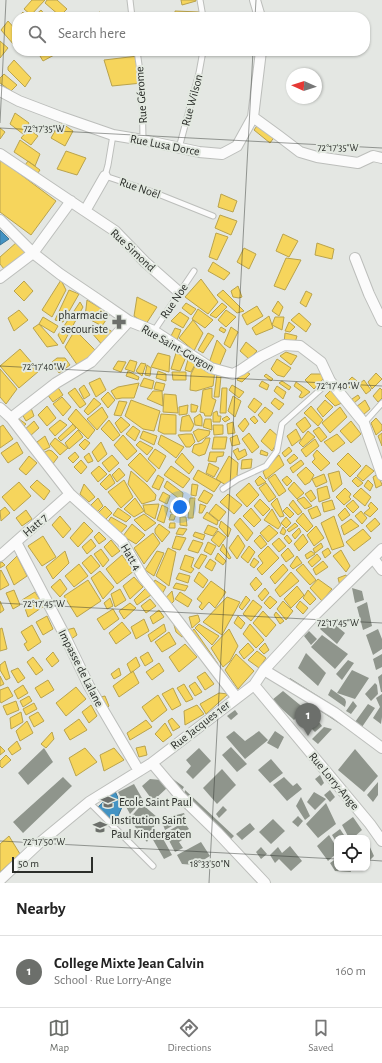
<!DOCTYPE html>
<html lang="en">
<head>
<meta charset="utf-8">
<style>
  body { margin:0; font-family:"Alegreya Sans",sans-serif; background:#f2f2f2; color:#222 }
  .controls { position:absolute; right:12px; bottom:12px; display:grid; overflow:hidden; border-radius:8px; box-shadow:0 1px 3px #0004 }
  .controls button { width:36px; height:36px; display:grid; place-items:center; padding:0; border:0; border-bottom:1px solid #e0e0e0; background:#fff; color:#222; font:20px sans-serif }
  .compass { position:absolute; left:286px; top:68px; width:36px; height:36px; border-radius:50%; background:#fff; box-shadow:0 1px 3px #0004; rotate:273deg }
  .scale { position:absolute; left:12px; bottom:10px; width:81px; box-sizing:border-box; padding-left:4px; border:2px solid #2b2e2a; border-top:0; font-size:11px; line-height:14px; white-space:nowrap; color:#2b2e2a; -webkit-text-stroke:3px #e3e9e1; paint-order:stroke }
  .you { position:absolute; left:180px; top:507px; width:14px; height:14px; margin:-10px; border:3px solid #fff; border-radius:50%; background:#1a73e8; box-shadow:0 0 0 6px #1a73e833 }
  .badge { display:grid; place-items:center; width:26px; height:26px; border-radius:50%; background:#6c6f6b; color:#fff; font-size:13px; font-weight:700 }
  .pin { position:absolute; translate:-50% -33px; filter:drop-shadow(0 1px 2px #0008) }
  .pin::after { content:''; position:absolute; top:21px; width:14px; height:12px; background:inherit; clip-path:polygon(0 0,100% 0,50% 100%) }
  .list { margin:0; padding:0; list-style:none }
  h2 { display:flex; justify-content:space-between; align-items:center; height:52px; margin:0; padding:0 16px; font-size:17px }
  h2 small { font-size:13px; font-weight:400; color:#767676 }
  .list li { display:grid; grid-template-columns:26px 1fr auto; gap:12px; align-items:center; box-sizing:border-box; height:72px; padding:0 16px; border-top:1px solid #e0e0e0 }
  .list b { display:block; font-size:15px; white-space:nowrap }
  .list p { margin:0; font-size:13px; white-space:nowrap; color:#767676 }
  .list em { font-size:13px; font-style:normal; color:#767676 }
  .icon { flex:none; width:22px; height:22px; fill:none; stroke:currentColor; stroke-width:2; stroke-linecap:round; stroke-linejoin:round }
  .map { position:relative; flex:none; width:382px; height:883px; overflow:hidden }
  .search { position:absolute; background:#fff; box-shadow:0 1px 3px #0004; left:12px; right:12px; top:12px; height:44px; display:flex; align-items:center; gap:10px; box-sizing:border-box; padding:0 14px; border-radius:16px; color:#767676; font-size:15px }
  .sheet { height:124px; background:#fff }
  nav { display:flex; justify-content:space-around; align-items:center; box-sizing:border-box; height:56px; border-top:1px solid #e0e0e0; background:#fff; font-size:11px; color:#767676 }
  nav a { display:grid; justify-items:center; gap:2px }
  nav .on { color:#6c6f6b }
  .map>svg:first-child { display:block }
</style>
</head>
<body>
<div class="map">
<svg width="382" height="883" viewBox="0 0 382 883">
  <rect width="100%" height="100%" fill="#e4e7e3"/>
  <!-- homes -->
  <path fill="#f6d55c" stroke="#b9a34d" d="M32 0H45L31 15 24 9Z
    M47 0H57L67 9 60 16 45 3Z
    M181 0H196V1L182 5Z
    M41 10 47 17H33Z
    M175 11 199 12V17H175Z
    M23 12 27 17H18Z
    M100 12 101 17H85Z
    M8 21 17 31V42L14 45 1 30Z
    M0 41 8 48 0 58Z
    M37 51H54L56 54 43 61Z
    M138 56 142 83 112 86 104 60Z
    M14 60 31 78 25 87 8 70V67Z
    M4 74 17 85 11 91 0 83V78Z
    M15 113 29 123 23 134 10 124Z
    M60 122 73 131 65 146 51 138Z
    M259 123 275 136 270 143 254 130Z
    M0 128 5 132 0 139Z
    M29 129 38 136 31 145 21 138Z
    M20 140 40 154 35 166 14 152Z
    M66 151 86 158 77 175 57 169Z
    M0 159 56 201 31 235 0 212Z
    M28 161 40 170 35 177 23 168Z
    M221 194 237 201 233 212 218 207Z
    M220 215 237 221 231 235 215 228Z
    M216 233 228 237 217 260 209 257Z
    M283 234 298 241 289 257 276 251Z
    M17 242 26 253 4 269 0 264V257Z
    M317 243 334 249 332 259 315 255Z
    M244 248 256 254 249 269 237 262Z
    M286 258 301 260 285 290 274 286Z
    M213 262 230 273 224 280 208 271Z
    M201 279 218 302 208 314 185 297Z
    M61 280 66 290 52 317 42 310Z
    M24 281 33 291 24 301 14 291Z
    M238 286 242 297 239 298 233 297 231 291Z
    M69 290 79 294 63 322 55 320Z
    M223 290 244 311 237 313 217 295Z
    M306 291 312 294 306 307 300 303Z
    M137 297 157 307 146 324 134 316Z
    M87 300 110 314 102 326 85 317Z
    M278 301 283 307 279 316 272 311Z
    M80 302 83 307 63 344 58 335Z
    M186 303 196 309 191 315 182 308Z
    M222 303 227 307 216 318 210 315Z
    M257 306 263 316 247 325 242 315Z
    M198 309 213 320 205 328 192 319Z
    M19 310 28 320 14 331 8 318Z
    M226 310 236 317 226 327 218 320Z
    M180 312 189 318 183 328 171 321Z
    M299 313 311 324 306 332 291 320Z
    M269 316 273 328 256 335 252 328Z
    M43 317 58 326 54 333 39 324Z
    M275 317H284L282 330 272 325Z
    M193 320 203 333 194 351 179 338Z
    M289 322 295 327 290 332 285 331Z
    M39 324 58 345 47 347 33 328Z
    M105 327 117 335 104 347 91 332Z
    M221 327 226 330 224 333 219 330Z
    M231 327 238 332 230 348 224 344Z
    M175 328 181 330 177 340 171 336Z
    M75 330 97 352 78 366 65 347Z
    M208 333 214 336 203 353 198 350Z
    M285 333 297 336 294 346 284 343Z
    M217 340 226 350 219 367 208 366Z
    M246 342 257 351 249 359 240 351Z
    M20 349 39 371 19 388 0 366Z
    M286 352 297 356 291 365 280 356Z
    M158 353 170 356 169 372 151 367Z
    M176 353 186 357 180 371 171 369Z
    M189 356 198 359 191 372 185 370Z
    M57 358H65L70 365 59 373 52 362Z
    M277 359 291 368 284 377 277 375 271 369Z
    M130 360 137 362 134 372 125 369Z
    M118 361 126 362 121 372 113 369Z
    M141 363 146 364 142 376 136 371Z
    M196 364 215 370 213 386 196 391 190 390 191 374Z
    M147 365 151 368 150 376 145 375Z
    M0 369 17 389 6 404 0 397Z
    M242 369 250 374 242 382 237 380Z
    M128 371 139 377 138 380 126 376Z
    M158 371 166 374V381L156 378Z
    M172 372H186V380H173Z
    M376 373 382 379 372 389 368 382Z
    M217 374 221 376 219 397H214Z
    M266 374 273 379 271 381 264 376Z
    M311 374H323L324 378 314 389 305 380Z
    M352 377 357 381 349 388 346 383Z
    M100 378 106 390 96 397 89 383Z
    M144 378 154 381 152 389 140 386Z
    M364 380 371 390 366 394 359 384Z
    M262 381 269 385 267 390 259 386Z
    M282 381 291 387 289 390 279 383Z
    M156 382 165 384 163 391 154 389Z
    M296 382 310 392 302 398 299 397 302 392 294 386Z
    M139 383 134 398H122L116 399 111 391 118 387Z
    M84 385 90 395 84 399 79 389Z
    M232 385 244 392 239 398 229 390Z
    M57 386 63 395 53 402 47 394Z
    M277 386 286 392 283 399 274 391Z
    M75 388 86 404 80 408 68 393Z
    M212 388V398L216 400 211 416H205L204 413 200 412 203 390Z
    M222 388H227L226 413H220Z
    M380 388 382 390V398L378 402 373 396Z
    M331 390 344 402 335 406 325 396Z
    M153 391H162L163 406 147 399Z
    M108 392 115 400 108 408 101 399Z
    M164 394 176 395 178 413 163 412Z
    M358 395 360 398 354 403 352 399Z
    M233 396 241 401 235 417 228 411Z
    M62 397 71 407 63 416 53 404Z
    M94 398 101 404 88 415 84 411Z
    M254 398 262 404 255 413 248 407Z
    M275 398 284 404 279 410 271 403Z
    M131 400 160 411 154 431 143 429 125 416Z
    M325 400 333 407 323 417 317 409Z
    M365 400 370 409 363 415 356 407Z
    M119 401 127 402 121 416 114 415Z
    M191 404 198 406 196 412H191Z
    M188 405 187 414 179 415V407Z
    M47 406 56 418 47 426 38 415Z
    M311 406 323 420 318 426 304 413Z
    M102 407 108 417 97 430 87 419Z
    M265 407 273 413 265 423 258 415Z
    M340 407 347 417 330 433 322 423Z
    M31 408 34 416 26 421 22 414Z
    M76 409 95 430 88 439 68 419Z
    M217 411 218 416H221L220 422H213V413Z
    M161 414 176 415V434H164L158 431Z
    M200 414 202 418V426L195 425 194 418Z
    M189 415 194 425 191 431H180L182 417Z
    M227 416 230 419 225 422 222 419Z
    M254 416 258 421 255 424 250 419Z
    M121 417 130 425 121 433 115 423Z
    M305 417 311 426 303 433 296 424Z
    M245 418 249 424 243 432 238 426Z
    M376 418 382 425V430L376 435 371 423Z
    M19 419 26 424 20 430 16 422Z
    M205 419H211L212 430 203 427Z
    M60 420 67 425 55 436 49 429Z
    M109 420 120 435 113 441 101 429Z
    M34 421 39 428 29 437 22 432Z
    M351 421 361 434 351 443 340 431Z
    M233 422 235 433 228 434 227 424Z
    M73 424 76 428 61 441 58 438Z
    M3 425 13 439 0 448V427Z
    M213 425H223V434L214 435Z
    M133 426 140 431 135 441 126 434Z
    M319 427 327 437 321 442 313 431Z
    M198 429 210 431 209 435 198 442 193 432Z
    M270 429 280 438 272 451 261 441Z
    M296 429 301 439 292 446 287 436Z
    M78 430 83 437 69 449 65 443Z
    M143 431 157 436 154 445 140 438Z
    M308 431 315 437 303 447 299 443Z
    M249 433 259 447 252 453 242 439Z
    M382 433V446L378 436Z
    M186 434H192L195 442 190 447H186L178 435Z
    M337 434 345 443 333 452 324 442Z
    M123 435 137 451 127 460 114 445Z
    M161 435 184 447 176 458 158 444Z
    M237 435 240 444 232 446 230 438Z
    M45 436 50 447 42 451 37 442Z
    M214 437H227L225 449H212Z
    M55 438 68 448 60 455 50 444Z
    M206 438H210L209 443 205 454 199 456 192 452 194 445 202 443Z
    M85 439 90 443 84 450 79 445Z
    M315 439 319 446 306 457 301 450Z
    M140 441 153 448 147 455 136 445Z
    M17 442 23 453 8 463 1 453Z
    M101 442 107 454 98 462 92 452Z
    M289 447 292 451 285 457 282 453Z
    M238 448 239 452 245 449 247 455 238 460 233 451Z
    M155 449 166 456 159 469 148 459Z
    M49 450 52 451 58 457 52 465 43 453Z
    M261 450 268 453 267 456 260 454Z
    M317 450 330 463 321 471 312 462 315 459 313 455Z
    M75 452 79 457 73 463 68 458Z
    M210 452H224L223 456 217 457 216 462 208 461Z
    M89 453 93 461 88 463 84 457Z
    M140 453 156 470 147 482 128 465Z
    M182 453 194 467 189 474 175 462Z
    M348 453 361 466 350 477 337 464Z
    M294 454 298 458 290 464 287 460Z
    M112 455 119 463 109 472 102 463Z
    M279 455 284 465 266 479 263 472Z
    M29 456 37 463 26 475 19 469Z
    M229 456 238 463 237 475 241 478 229 487 216 479Z
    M252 459 251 468 241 469 242 460Z
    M81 460 87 467 81 474 74 467Z
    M301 460 304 464 293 473 290 468Z
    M209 463 219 468 214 477 206 473Z
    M366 465 374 471 363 481 357 476Z
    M99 466 107 474 98 482 91 473Z
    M171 466 190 479 183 488 164 475Z
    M306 467 314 475 310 482 305 485 297 475Z
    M119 468 125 475 117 482 112 475Z
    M198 470 221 482 214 492 193 479Z
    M131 471 147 485 156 495 155 500 142 504 128 484Z
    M339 471 342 484 333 492 328 474Z
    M110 474 115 483 106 490 100 484Z
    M275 474 286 491 279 496 268 479Z
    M324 474 327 482 316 487 312 479Z
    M378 474 382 485 376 488 373 477Z
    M158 475 164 479 159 490 152 487Z
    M260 476 266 482 258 486 255 481Z
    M287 476 292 481 287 486 282 480Z
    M356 477 363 483 358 487 352 481Z
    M37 480 50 491 44 500 30 487Z
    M124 480 133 497 121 508 108 492Z
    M368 480 373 485 370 491 364 486Z
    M167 481 183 493 182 501 164 487Z
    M19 482 31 496 14 511 2 497Z
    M294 482 304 493 297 499 288 489Z
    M249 483 259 495 247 507 236 495Z
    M266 483 276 497 269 502 259 488Z
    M84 484 95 497 89 502 80 494Z
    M192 484 198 485 196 496 191 495Z
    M327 486 330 498 319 502 317 489Z
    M345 488 351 494 349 497 351 499 344 505 336 497Z
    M361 488 371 497 365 506 353 496Z
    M204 490 213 495 207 504 198 500Z
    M311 490 316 498 311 502 305 494Z
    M163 492 170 496 167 504 159 500Z
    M228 494 242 505 234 514 220 502Z
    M304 497 312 506 305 509 297 500Z
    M98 498 103 506 97 512 91 505Z
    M135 498 144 511 134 517 124 509Z
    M190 498H195L193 518H188Z
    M277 498 284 516 280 517 271 504Z
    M260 499 270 509 263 516 254 506Z
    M175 500 189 507 186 514 170 512Z
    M293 500 302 512 298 515 289 505Z
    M332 500 335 509 324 512 322 503Z
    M353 500 359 507 353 513 346 506Z
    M371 502 378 509 370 517 364 513 370 508 368 506Z
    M159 504 155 519 145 513 143 505Z
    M200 504 206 506 202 513H199Z
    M216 504 226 512 219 521 209 513Z
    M162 505 168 508 164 523 157 520Z
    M105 506 112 513 104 521 98 513Z
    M317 506 321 515 312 519 308 510Z
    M5 507 10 513 1 521 0 511Z
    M287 507 294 514 290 518 283 511Z
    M118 508 131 517 126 522 113 515Z
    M251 508 261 520 254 527 243 516Z
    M345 508 350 515 342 521 338 515Z
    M272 509 281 525 278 529 264 520Z
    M26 510 32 519 22 526 16 518Z
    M361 511 367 518 362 524 355 516Z
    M207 512 218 521 217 525 203 518Z
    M303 513 313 526 307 532 296 521Z
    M144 514 156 523 145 531 134 520Z
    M171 514H176L174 520H169Z
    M60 516 71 529 63 538 52 525Z
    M334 516 344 546 332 550 321 523Z
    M111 517 127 526 118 536 106 525Z
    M180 517H186L187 526 180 525Z
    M286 517 291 523 286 528 281 523Z
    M240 518 253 533 247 541 234 525Z
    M375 518 380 524 371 532 366 526Z
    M351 519 359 526 344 535 341 526Z
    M221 521 231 529 228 537 219 527Z
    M84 522 93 531 78 547 70 538Z
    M170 523H175V528H169Z
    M295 523 298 526 289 532 287 530Z
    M132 524 145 535 136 544 123 536Z
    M159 524 170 532 162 542 155 533V529Z
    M208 525 218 529 213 536 204 533Z
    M269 525 278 533 268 542 260 533Z
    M316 526 324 538 314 546 307 535Z
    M283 527 286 531 284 535 280 533Z
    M179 528 187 529 183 535 176 534Z
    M299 528 301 532 295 539 292 535Z
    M363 529 371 538 354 551 346 542Z
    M218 531 226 537 219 547 211 540Z
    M99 532 106 539 99 544 94 537Z
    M195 532 205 535 203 540 193 536Z
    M153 533 160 543 144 564 134 548Z
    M303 534 308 542 299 551 294 544Z
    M238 535 245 546 237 559 229 548Z
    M260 535 267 544 261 549 254 541Z
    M287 535 292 541 289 544 284 538Z
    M43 536 56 557 42 566 28 546Z
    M176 536 186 538 180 550 172 548Z
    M279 538 286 546 279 552 272 544Z
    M91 539 96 546 87 554 82 547Z
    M111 540 120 551 112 557 104 547Z
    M193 540 203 543 198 553 188 550Z
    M208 542 216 546 211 555 204 551Z
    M321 543 323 547 315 553 313 549Z
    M223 544 231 558 229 559 220 550Z
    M249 546 255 552 248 563 241 557Z
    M268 546 279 558 262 575 257 569 263 563 258 556Z
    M168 548 176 552 169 586 156 576Z
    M288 548 294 556 286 562 281 555Z
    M328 548 331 553 325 558 322 552Z
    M101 549 109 560 103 567 94 554Z
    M341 550 350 566 346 572 333 556Z
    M65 551 69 563 53 579 46 567Z
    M157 551 164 553 154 576 145 570Z
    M311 551 315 554 307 559 305 555Z
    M218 553 226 561 223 565 215 559Z
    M201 554 207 556 199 569 194 566Z
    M317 554 321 559 312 567 308 562Z
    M91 555 100 566 91 574 82 563Z
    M122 555 134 571 117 584 106 569Z
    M185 555 194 558 191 567 194 569 191 573 180 569Z
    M17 556 27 576 14 585 6 567Z
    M297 556 302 563 293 569 290 566Z
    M254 558 259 562 254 568 250 565Z
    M210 559 216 563 212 571 205 567Z
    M323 561 328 567 316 575 313 569Z
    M2 562 5 565 0 568V563Z
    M79 564 88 576 74 587 65 576Z
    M283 564 288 570 275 584 270 577Z
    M303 564 316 580 310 585 296 570Z
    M1 570 9 585 0 590V571Z
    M100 571 114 587 103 599 91 578Z
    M199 572 208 580 203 588 194 581Z
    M291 572 299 581 280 597 275 590Z
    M179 573 190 576 188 583 176 579Z
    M346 575 350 581 340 586 338 578Z
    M134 577 143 587 130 599 123 586Z
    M256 577 262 584 255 591 250 584Z
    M60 579 67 589 60 597 51 587Z
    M318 579 332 589 322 601 310 588Z
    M88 580 101 601 77 617 64 596Z
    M155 580 166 587 160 598 150 591Z
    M211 581 226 592 215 608 209 602 202 610 199 607 202 603 197 599Z
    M176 583 188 586 185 591 173 588Z
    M297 586 304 595 291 608 284 599Z
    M147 587 151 595 137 605 134 600Z
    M265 588 269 593 262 601 258 596Z
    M120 589 126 600 115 607 111 594Z
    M14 590 20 605 13 609 6 593Z
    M308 590 316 599 310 605 303 598Z
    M172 591 174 601 168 607 163 601Z
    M35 592 44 606 28 617 22 600Z
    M180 592 192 600 188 607 175 599Z
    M246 596 250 600 242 610 239 607Z
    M270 596 277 602 270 609 264 603Z
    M227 597 240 602 222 635 203 622Z
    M110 598 113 606 107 609 104 603Z
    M150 599 156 606 146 613 141 606Z
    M253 600 262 607 251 621 243 614Z
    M0 601 4 610 0 613Z
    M283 601 293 611 286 620 277 609Z
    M300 601 308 608 303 614 296 607Z
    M130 603 136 608 124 619 119 611Z
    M113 609 119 619 104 630 97 619Z
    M159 610 164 617 153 624 150 617Z
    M263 611 276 625 266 637 253 623Z
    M276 612 284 621 280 624 274 615Z
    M198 615 200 621 192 628 189 617Z
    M47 616 53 629 43 635 36 622Z
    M238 616 245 623 241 629 234 623Z
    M144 619 149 631 136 639 131 627Z
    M185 621 187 634 182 637 176 632 174 625Z
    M122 622 131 633 116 644 109 633Z
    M164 624 166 631 151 642 148 635Z
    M199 624 219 636 212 645 195 628Z
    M250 624 264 640 256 648 243 634Z
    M32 625 41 642 28 651 24 644 27 642 21 632Z
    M2 628 7 649 0 651V629Z
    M74 628 77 635 70 640 66 630Z
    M194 629 218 664 208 669 198 654 185 639Z
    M229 629 238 646 230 661 223 667 211 648Z
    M169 632 176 644 162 652 155 642Z
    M248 643 254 650 244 659 239 652Z
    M265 643 269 650 264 654 259 649Z
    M185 644 197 657 179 672 169 657Z
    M257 651 266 658 259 668 248 660Z
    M53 652 59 661 52 667 46 659Z
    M148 652 153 661 145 666 140 657Z
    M236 654 254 671 238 689 225 670Z
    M33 657 43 670 36 675 27 662Z
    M136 657 140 666 131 673 127 664Z
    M5 661 10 678 6 680 0 670V665Z
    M159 663 164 671 152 680 146 672Z
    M18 668 25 678 18 683 11 671Z
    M119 668 121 675 114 679 111 674Z
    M133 671 139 683 119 697 113 686Z
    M205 672 214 684 205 690 197 677Z
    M0 676 4 684 0 686Z
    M48 680 54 690 41 698 35 688Z
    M195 682 202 692 195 696 189 686Z
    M184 684 193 699 186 702 177 688Z
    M23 685 28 693 18 699 14 691Z
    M8 687 13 696 1 703 0 701V690Z
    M76 687 86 699 66 716 56 703Z
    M173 688 181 705 172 710 162 694Z
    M219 693 228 694 206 714 200 704Z
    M158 695 167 710 152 722 142 707Z
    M29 696 32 701 23 707 20 701Z
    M105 696 109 706 100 715 92 699Z
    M16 701 19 710 7 715 3 706Z
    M34 703 37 709 26 715 23 709Z
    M91 705 97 716 89 723 82 712Z
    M197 705 204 714 185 725 184 711Z
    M21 712 23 722 11 729 10 718Z
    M38 712 44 721 34 727 29 717Z
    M172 718 180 727 173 731 168 721Z
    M79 719 87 730 70 740 64 730Z
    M146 720 152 727 130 740 127 733Z
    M27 721 33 733 20 741 16 731Z
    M165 723 172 735 163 742 155 734Z
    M52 732 54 739 46 748 41 744Z
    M17 741 21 749 12 755 8 749Z
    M0 746 5 751 0 755Z
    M145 746 147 755 139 757 136 748Z
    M85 748 97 762 76 776 69 758Z
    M114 748 124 760 104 771 100 755Z
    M6 755 11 760 2 768 0 766V761Z
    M9 836 20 854 0 872V844Z"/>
  <!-- schools -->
  <path fill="#4393c3" stroke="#3c7595" d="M0 230 9 239 0 245Z
    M115 791 122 807 115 823 98 807Z"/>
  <!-- building -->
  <path fill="#8f958c" d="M352 588 362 591 364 600 355 603Z
    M367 602 372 626 363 630 357 607Z
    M328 619 345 633 337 644 320 629Z
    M378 629 382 639V649L373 655 366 635Z
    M309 631 317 639 311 645 304 636Z
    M322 635 348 654 335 669 311 647Z
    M306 653 326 673 318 686 298 668Z
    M382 654V667L376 670 373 659Z
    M348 660 354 663 342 680 336 674Z
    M352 670 369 678 355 699 337 693Z
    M382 674V692H381L378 677Z
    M290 678 342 711 343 726 285 688Z
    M375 683 377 685 378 694 371 701 365 694Z
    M331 689 345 699 346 702 345 707 328 695Z
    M283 691 305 709 294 720 272 700Z
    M382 694V717L381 724 373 718 380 707 376 698Z
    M353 701 357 706 351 714 346 711Z
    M368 704 375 708 362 727 355 722Z
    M235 710 238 714 231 720 227 716Z
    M316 718 322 726 315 732 308 725Z
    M324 727 332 729 318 744 312 739Z
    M234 731 245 741 259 731 268 740 245 759 226 737Z
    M275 731 284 737 278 749 267 743Z
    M231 747 247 764 237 772 222 755Z
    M44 748 53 762 28 785 18 773Z
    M199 748 211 761 193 779 186 772 191 766 186 760Z
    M355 749 378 776 364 792 338 770Z
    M271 759 283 773 270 783 258 770Z
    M222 769 236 785 217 804 203 788Z
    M161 770 184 787 178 796Z
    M320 775 324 783 321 786 315 779Z
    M63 777 72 786 23 833 13 822Z
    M284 777 293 786 297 783 302 789 287 801 273 785Z
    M150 779 161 780 168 787 153 801 142 786Z
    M378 782V795L373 802 367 795Z
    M134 784 143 800 130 814 118 792Z
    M185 790 234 836 225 845 183 802Z
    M330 790 335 797 330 802 324 795Z
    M314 792 326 799 315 810 307 802Z
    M301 797 310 816 305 820 296 806Z
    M326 803 336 824 318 838 306 824Z
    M142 804 158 818 147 842 129 819Z
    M223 806 227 810 219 818 216 814Z
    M184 813 186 818 165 830 161 819Z
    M298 816 303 821 298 827 292 822Z
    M353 817 362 830 353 838H349L342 825Z
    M273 819 285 831 271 844 259 832Z
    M184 822 189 829 180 834 182 840 179 842 183 848 175 852 165 833Z
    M250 823 255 829 242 840 236 834Z
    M340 829 346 838H337V843L332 835Z
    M160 833 172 855 164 859 152 838Z
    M329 835 337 848V853L328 861 317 846Z
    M201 842 210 856 195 865 182 864 177 855Z
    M369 845 374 856 367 863V847Z
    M290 846 302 861 291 871 279 859 275 863 270 855 278 847 282 853Z
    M261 847 267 854 261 859 256 852Z
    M337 858V868H350L351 872 335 871 330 863Z"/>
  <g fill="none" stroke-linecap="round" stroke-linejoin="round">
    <defs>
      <path id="service" d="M130 0 132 17
        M200 0 203 17
        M137 51 142 85 143 140
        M113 135 108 165 105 176 153 192 213 216
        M179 148 199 73 203 51
        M154 331 194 271
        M364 423 382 403
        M223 489 238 479 266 466 277 451 282 424 330 381
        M89 802 153 866"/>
      <path id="minor" d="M255 0 260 17
        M0 91 19 101 61 117 113 135 143 140 199 152 222 154 237 146 253 117 261 51
        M253 117 279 136 300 152 317 157 358 163 373 156 382 158
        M0 154 85 211 105 176
        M85 211 115 231 145 262 179 292
        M0 220 33 253 60 274 97 299 129 321 154 331 211 368 233 374 241 370 260 357 284 345 300 346 321 362 330 381 364 423 382 475
        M355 258 369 294 382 321
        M0 278 33 253 71 201
        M0 408 11 418 70 494 122 541 143 577 165 604 236 697
        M11 418 56 383 91 362 129 321
        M16 542 62 630 89 686 139 771
        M0 556 70 494
        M373 558 382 570
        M264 670 335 713 382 748
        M254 685 370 824 382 841
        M152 763 180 796 217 832 265 883
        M0 880 37 845 89 802 152 763 254 685 264 670 314 616 382 549"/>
    </defs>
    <!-- service casing -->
    <use href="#service" stroke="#bcbebb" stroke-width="7"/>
    <!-- minor casing -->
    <use href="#minor" stroke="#bcbebb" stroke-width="12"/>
    <!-- service -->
    <use href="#service" stroke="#fbfbfb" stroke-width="5"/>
    <!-- minor -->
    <use href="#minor" stroke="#fbfbfb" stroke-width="10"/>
  </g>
  <!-- ticks -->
  <path fill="none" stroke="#2b2e2a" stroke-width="1" stroke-opacity="0.45" d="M255 17 256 0M0 123 6 0M0 128 382 148M0 366 382 386M0 603 382 623M0 841 337 859M367 860 382 861M209 883 253 51"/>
  <!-- icons -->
  <defs>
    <symbol id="pharmacy-bare" viewBox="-9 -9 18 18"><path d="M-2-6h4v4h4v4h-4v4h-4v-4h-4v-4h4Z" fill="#6c6f6b" stroke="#e3e9e1" stroke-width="2.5" paint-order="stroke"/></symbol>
    <symbol id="school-bare" viewBox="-9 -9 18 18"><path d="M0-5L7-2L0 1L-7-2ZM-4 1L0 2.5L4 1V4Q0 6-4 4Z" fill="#6c6f6b" stroke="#e3e9e1" stroke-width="2.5" paint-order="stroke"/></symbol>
  </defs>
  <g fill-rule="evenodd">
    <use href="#pharmacy-bare" x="109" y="312" width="20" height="20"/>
    <use href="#school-bare" x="98" y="792" width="20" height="20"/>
    <use href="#school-bare" x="90" y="817" width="20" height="20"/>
  </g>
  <g text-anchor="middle" stroke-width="4" stroke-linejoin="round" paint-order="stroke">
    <!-- street labels -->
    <g font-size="12" fill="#2b2e2a" stroke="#e3e9e1">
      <text transform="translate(141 95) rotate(-94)" y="4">Rue Gérome</text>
      <text transform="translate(192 100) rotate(-75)" y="4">Rue Wilson</text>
      <text transform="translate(165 145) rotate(11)" y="4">Rue Lusa Dorce</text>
      <text transform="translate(140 188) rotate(19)" y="4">Rue Noël</text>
      <text transform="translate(133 250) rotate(43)" y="4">Rue Simond</text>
      <text transform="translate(174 301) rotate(-56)" y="4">Rue Noe</text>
      <text transform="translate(178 348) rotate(30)" y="4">Rue Saint-Gorgon</text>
      <text transform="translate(35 525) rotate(-41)" y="4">Hatt 7</text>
      <text transform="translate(131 557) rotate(59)" y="4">Hatt 4</text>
      <text transform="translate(81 668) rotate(63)" y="4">Impasse de Lalane</text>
      <text transform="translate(200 725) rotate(-38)" y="4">Rue Jacques 1er</text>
      <text transform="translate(334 781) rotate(50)" y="4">Rue Lorry-Ange</text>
    </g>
    <!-- poi labels -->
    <g font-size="12" fill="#2b2e2a" stroke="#e3e9e1" text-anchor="start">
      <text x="108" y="319" text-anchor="end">pharmacie<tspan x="108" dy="14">secouriste</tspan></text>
      <text x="119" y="806">Ecole Saint Paul</text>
      <text x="111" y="824">Institution Saint<tspan x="111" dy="14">Paul Kindergaten</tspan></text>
    </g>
  </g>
  <g font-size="10" text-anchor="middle" fill="#2b2e2a" stroke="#e3e9e1" stroke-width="4" stroke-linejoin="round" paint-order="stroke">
    <text x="44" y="132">72°17'35"W</text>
    <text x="338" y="151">72°17'35"W</text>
    <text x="44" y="370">72°17'40"W</text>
    <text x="338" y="389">72°17'40"W</text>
    <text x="44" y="607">72°17'45"W</text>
    <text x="338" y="626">72°17'45"W</text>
    <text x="44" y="845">72°17'50"W</text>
    <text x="210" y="867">18°33'50"N</text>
  </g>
</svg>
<div class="controls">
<button><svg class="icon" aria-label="locate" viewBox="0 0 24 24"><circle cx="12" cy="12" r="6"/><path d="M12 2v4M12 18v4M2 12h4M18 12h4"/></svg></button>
</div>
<svg class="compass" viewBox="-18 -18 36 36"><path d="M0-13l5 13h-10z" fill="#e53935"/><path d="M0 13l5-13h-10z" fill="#767676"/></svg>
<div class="scale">50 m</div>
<div class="you"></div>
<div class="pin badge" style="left:308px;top:736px">1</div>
<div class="search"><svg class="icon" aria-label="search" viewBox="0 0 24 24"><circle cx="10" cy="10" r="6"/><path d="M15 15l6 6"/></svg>Search here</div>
</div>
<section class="sheet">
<h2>Nearby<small></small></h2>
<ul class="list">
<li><span class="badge">1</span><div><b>College Mixte Jean Calvin</b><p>School · Rue Lorry-Ange</p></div><em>160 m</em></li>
</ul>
</section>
<nav>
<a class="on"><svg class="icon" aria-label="map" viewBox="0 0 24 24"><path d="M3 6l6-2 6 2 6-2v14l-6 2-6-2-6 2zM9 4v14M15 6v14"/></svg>Map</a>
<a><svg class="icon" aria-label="directions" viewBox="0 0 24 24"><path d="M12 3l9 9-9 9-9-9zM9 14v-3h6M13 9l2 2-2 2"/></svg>Directions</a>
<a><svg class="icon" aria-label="saved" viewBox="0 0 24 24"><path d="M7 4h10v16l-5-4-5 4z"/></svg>Saved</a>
</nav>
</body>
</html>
